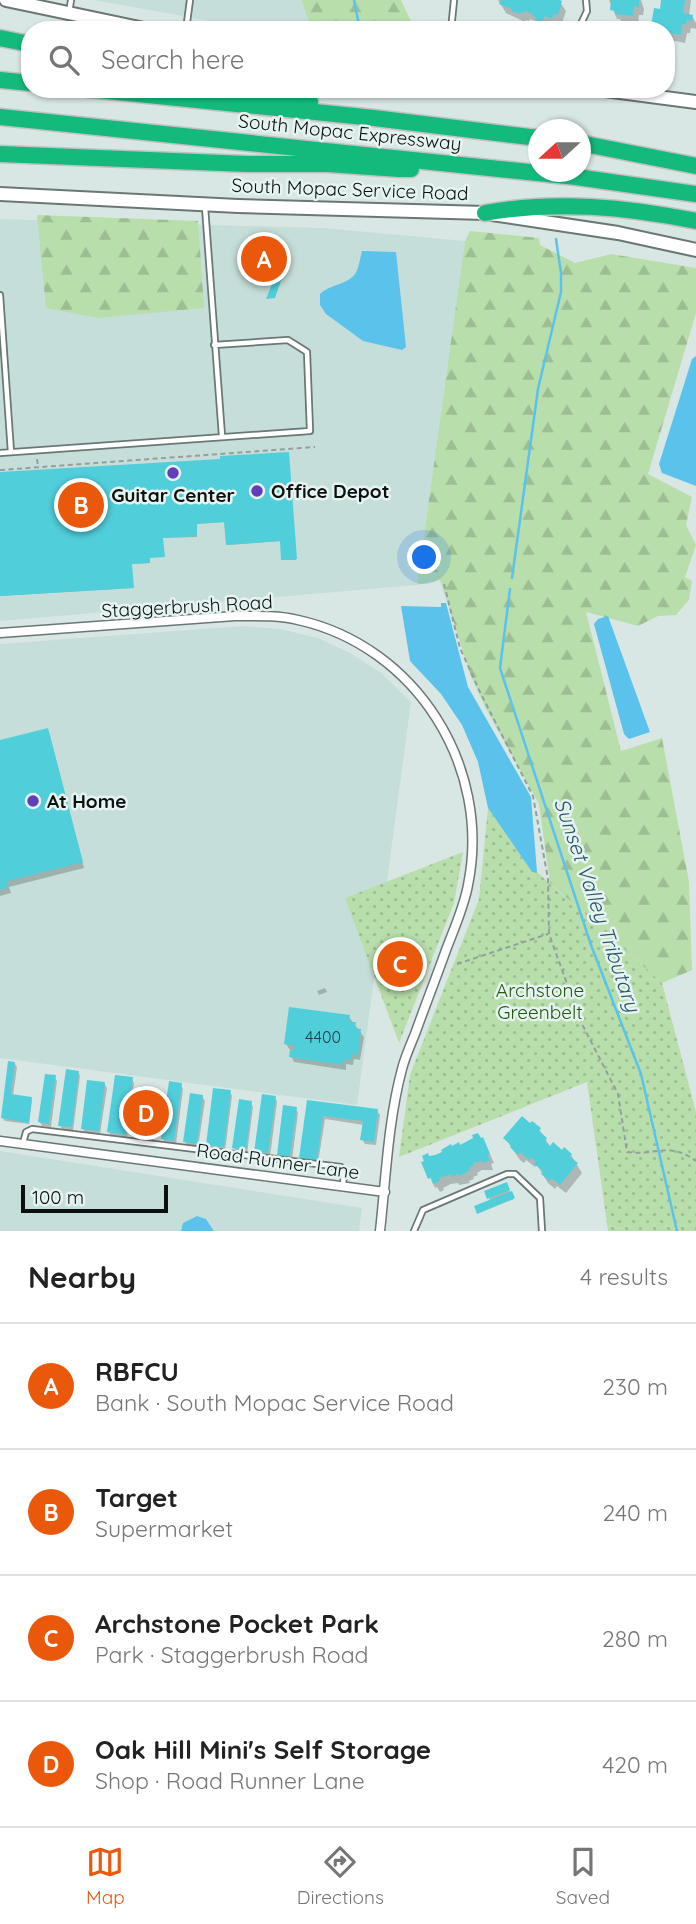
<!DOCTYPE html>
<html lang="en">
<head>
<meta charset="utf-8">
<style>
  body { margin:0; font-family:Quicksand,sans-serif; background:#f2f2f2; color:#222 }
  .compass { position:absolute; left:528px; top:119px; width:63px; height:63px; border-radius:50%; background:#fff; box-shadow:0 2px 5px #0004; rotate:249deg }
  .scale { position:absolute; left:21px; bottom:18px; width:147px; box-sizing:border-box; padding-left:7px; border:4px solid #0c1110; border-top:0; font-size:19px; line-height:24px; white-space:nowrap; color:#0c1110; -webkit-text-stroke:5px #e6f4f1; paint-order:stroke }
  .you { position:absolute; left:425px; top:558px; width:24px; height:24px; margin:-18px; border:5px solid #fff; border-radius:50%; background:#1a73e8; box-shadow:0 0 0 10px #1a73e833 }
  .badge { display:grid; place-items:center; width:46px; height:46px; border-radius:50%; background:#ea580c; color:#fff; font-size:23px; font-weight:700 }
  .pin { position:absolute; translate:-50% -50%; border:4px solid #fff; box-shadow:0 2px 7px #0006 }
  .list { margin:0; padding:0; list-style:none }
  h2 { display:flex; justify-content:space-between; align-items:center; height:91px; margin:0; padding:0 28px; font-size:30px }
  h2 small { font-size:23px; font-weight:400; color:#767676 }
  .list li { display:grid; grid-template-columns:46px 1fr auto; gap:21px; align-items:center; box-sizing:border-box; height:126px; padding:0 28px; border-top:2px solid #e0e0e0 }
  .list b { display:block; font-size:26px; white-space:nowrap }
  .list p { margin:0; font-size:23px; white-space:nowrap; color:#767676 }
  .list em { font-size:23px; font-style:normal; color:#767676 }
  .icon { flex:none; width:38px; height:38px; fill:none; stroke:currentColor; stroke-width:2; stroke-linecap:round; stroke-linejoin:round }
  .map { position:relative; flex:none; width:696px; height:1231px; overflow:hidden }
  .search { position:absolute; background:#fff; box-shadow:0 2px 5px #0004; left:21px; right:21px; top:21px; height:77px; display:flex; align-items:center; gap:18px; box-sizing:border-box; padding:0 24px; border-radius:28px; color:#767676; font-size:26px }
  .sheet { height:595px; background:#fff }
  nav { display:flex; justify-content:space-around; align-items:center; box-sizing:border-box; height:98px; border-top:2px solid #e0e0e0; background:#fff; font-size:19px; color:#767676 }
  nav a { display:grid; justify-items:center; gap:4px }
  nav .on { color:#ea580c }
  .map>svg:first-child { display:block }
</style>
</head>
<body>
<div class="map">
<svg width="696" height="1231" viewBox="0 0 696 1231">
  <defs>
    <pattern id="grass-dots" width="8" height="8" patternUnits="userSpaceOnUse" patternTransform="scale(1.75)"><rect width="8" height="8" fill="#b8deab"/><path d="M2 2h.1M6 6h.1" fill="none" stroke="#9dbd92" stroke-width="1.8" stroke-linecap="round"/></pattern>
    <pattern id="forest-firs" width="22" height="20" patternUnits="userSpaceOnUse" patternTransform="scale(1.75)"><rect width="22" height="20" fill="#b8deab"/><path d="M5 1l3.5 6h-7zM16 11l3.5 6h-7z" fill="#9dbd92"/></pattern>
  </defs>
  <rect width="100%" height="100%" fill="#d9e7e4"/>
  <!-- built -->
  <path fill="#c6ded9" d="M94 0H301L312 30H260Z
    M0 219 323 228 465 241 417 585 0 621Z
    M243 626 280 629 318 638 350 653 380 672 411 702 357 1105 0 1058V644Z
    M0 1151 362 1208 359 1231H0Z"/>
  <!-- grass -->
  <path fill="url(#grass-dots)" d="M488 808 532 872H537L662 983 696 1112V1231H608L587 1082 399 1157 410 1075 479 899Z
    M463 852 454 903 399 1043 345 898Z"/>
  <!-- forest -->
  <path fill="url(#forest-firs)" d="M301 0H401L415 30H312Z
    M37 215 198 221 204 308 98 318 46 308Z
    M470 231 539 238 540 245 575 263 611 254 696 268V313L648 474 692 497 686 525 696 545 685 577 692 581 689 600 676 615 658 616 638 626 586 612 621 751 662 738 689 882 692 970 662 983 550 883 539 804 485 707 471 676 440 580 417 585 465 241Z"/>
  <!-- water -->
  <path fill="#5bc3eb" d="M362 251 396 252 406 347 402 350 363 341 326 314 320 305V294C330 284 347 285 355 274 359 268 360 258 362 251Z
    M696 356V486L662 473 659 464 692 359Z
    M441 603H446L468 687 531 797 537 872H532L488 808 478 762 462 725 441 694 410 661 401 606 441 607Z
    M608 616 650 732 629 739 624 734 594 624 598 619Z
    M197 1216 206 1219 214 1231H181L183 1223Z"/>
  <!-- shadow -->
  <path fill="#0003" d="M498 0H557L560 2 566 11 562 23 559 22 557 27 550 24 548 30 543 28 538 22 530 19 529 21 526 20 525 22 506 13Z
    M609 0H641L644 9 643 15H639L638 25 622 23 620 19H617Z
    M663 0H691L689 16H692L696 23V29L691 28 690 33H687L685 43 666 39V30H656L652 24 661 11Z
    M288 453 296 560H283L282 541 228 545 226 522 196 524 197 537 163 538 149 558 150 563 131 564 133 588 0 596V474L222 461Z
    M47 730 50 736 84 868 9 887 11 893 0 896V742Z
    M325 988 327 992 319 995 317 991Z
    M349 1017 364 1037 360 1060 354 1059 353 1065 346 1064V1070L294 1062 291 1056 292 1050H290L286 1044Z
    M14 1063 17 1067 13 1096 31 1099 32 1101 29 1124 5 1121 2 1117Z
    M78 1072 80 1076 73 1131 62 1129 60 1125Z
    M55 1077 57 1081 51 1127 42 1126 40 1122Z
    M132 1079 134 1083 127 1138 111 1136 109 1132Z
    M104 1083 107 1088 100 1134 85 1132 82 1128Z
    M181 1085 183 1089 176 1144 165 1143 163 1139Z
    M157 1090 160 1094 153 1141 138 1139 136 1135Z
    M230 1092 232 1096 225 1151 210 1149 207 1145Z
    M202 1096 205 1101 198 1147 187 1146 185 1142Z
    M275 1097 277 1102 270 1157 259 1155 256 1151Z
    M309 1102 377 1111 380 1115 376 1145 365 1144 362 1139 364 1125 325 1119 318 1163 303 1161 301 1157Z
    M251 1103 253 1107 247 1154 236 1152 234 1148Z
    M296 1109 298 1113 292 1160 281 1158 278 1154Z
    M539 1129 551 1148 571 1155 582 1173 566 1193 557 1186 555 1189 548 1183 537 1165 535 1167 526 1160 524 1163 520 1160 505 1138Z
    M483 1139 494 1163 491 1164 493 1170H482L477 1173 478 1175 473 1177 474 1179 469 1181 470 1183 459 1185 458 1183 451 1184 443 1188 444 1190 440 1192 437 1187 435 1188 424 1163 429 1158Z
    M506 1184 514 1199 479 1213 490 1201 487 1192Z"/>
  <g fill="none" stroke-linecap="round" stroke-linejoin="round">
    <!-- stream -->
    <path stroke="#5bc3eb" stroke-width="2.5" d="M354 0 360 30
      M512 578 538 389 561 292V273L556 239
      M510 589 500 668 591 945 641 1074 677 1231"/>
  </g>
  <!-- building -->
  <path fill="#50cfdb" d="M501 0H560L562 1 558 15 554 14 552 19 545 16 542 22 535 19 536 17 532 16 533 14 525 11 524 13 521 12 520 14 511 11 512 9 499 4Z
    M611 0H639V7L634 6 633 16 615 14V11L610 10Z
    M661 0H685L683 13 693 15 692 21 687 20 686 25 682 24 681 35 669 33 666 30 656 29V25H651L654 8 660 9Z
    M279 239V247L277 248 279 276 283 275 275 298 266 299 275 277 274 270 252 273 249 241Z
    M289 452 297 559 281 560 280 541 226 545 224 522 197 524V536L163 538 165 557 150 558V563L132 564 134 588 0 596V472L220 459V456Z
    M48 728 83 862 7 881 9 887 0 890V740Z
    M289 1007 350 1015 349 1022H356L355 1028 361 1029 358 1055 351 1054V1060L344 1059 343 1065 289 1057 290 1050 294 1051 295 1046 284 1044Z
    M8 1061 15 1062 11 1094 32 1097 29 1123 1 1118Z
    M66 1069 79 1071 72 1127 58 1126Z
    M45 1074 56 1075 49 1124 38 1122Z
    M115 1075 133 1077 125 1135 107 1132Z
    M87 1080 105 1082 99 1131 81 1129Z
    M169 1081 182 1083 174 1141 161 1139Z
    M140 1086 158 1089 152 1138 134 1135Z
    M213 1088 231 1090 224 1147 206 1145Z
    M190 1093 203 1095 197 1144 183 1142Z
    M262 1094 276 1096 268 1153 254 1152Z
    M239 1099 252 1101 246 1150 232 1148Z
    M307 1100 378 1109 374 1142 360 1140 363 1121 323 1116 317 1160 299 1158Z
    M283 1105 297 1107 290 1157 277 1155Z
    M522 1116 530 1123 532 1121 541 1128 539 1131 547 1138 545 1141 550 1146 553 1142 562 1150 564 1147 572 1154 570 1157 578 1163 560 1185 551 1178 550 1181 541 1174 543 1171 534 1164 536 1162 531 1157 529 1160 520 1152 518 1155 510 1147 511 1145 503 1138Z
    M478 1133 481 1138 483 1137 490 1154 487 1155 490 1161 483 1163 482 1161 473 1163 474 1165 469 1168 470 1170 460 1176 459 1174 452 1177 451 1174 446 1176 439 1178 440 1181 433 1184 431 1178 428 1179 421 1162 424 1161 422 1156 428 1153 429 1156 435 1155 442 1152 441 1150 451 1144 452 1146 459 1142 460 1145 473 1138 472 1135Z
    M507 1182 510 1190 487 1199 484 1191Z
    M512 1191 515 1198 477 1214 474 1206Z"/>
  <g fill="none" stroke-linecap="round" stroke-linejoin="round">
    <defs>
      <path id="service" d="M69 13 71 0
        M186 30 190 0
        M451 30 454 0
        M578 30 587 11 586 0
        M205 207 222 436
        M0 295 11 452
        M0 453 310 431 307 352 288 340 214 345
        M23 1143 26 1132 32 1129 341 1167 344 1171 343 1186
        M414 1231 423 1210 507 1174H515L540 1198 542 1231"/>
      <path id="minor" d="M0 633 235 616C256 616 277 615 298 620 416 646 492 767 468 885 464 907 454 929 446 950 436 978 425 1006 415 1034 410 1046 405 1057 402 1069 388 1121 386 1177 380 1231
        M0 1141 385 1192"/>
      <path id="secondary" d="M6 0 149 30
        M597 89 696 102
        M0 194 238 206 485 213 618 233 696 250"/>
      <path id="motorway" d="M0 38 30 44
        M0 80 30 83
        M88 89 374 118 538 138
        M241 89 310 102
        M0 117 576 177 696 194
        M580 143 696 166
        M0 154 247 164H328L399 169H411
        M485 213C556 200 626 207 696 221"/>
    </defs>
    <!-- service casing -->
    <use href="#service" stroke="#6a7774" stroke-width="8"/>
    <!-- minor casing -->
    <use href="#minor" stroke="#6a7774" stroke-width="11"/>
    <!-- secondary casing -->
    <use href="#secondary" stroke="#6a7774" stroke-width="16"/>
    <!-- motorway casing -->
    <use href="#motorway" stroke="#c0c1c1" stroke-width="19"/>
    <!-- path -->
    <path stroke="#949f9d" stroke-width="2" stroke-dasharray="5 3.5" stroke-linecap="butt" d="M37 459 38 467
      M0 470 315 447
      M444 584 460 648 480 692 533 796 548 879 549 934 581 1022 618 1094 627 1152C656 1156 669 1141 696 1161
      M457 964 548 934"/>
    <!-- service -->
    <use href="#service" stroke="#fff" stroke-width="4.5"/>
    <!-- minor -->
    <use href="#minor" stroke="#fff" stroke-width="8"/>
    <!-- secondary -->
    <use href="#secondary" stroke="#fff" stroke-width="12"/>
    <!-- motorway -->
    <use href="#motorway" stroke="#14ba7b" stroke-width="16"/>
  </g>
  <!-- markers -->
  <g fill="#623fb7" stroke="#e6f4f1" stroke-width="2.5">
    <circle cx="173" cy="473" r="7"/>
    <circle cx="257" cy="491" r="7"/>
    <circle cx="33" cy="801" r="7"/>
  </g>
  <g text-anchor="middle" stroke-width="5" stroke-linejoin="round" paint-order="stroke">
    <!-- number labels -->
    <g font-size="16" fill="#1d4043">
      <text x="323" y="1043">4400</text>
    </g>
    <!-- street labels -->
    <g font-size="19" fill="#0c1110" stroke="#e6f4f1">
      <text transform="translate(350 132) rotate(6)" y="7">South Mopac Expressway</text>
      <text transform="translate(350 189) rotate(2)" y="7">South Mopac Service Road</text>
      <text transform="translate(187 606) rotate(-3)" y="7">Staggerbrush Road</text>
      <text transform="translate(278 1161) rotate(8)" y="7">Road Runner Lane</text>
    </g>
    <!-- poi labels -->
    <g font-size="19" font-weight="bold" fill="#0c1110" stroke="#e6f4f1" text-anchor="start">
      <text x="271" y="498">Office Depot</text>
      <text x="173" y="502" text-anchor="middle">Guitar Center</text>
      <text x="47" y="808">At Home</text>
    </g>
    <!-- park labels -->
    <g font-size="19" fill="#25550e" stroke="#e6f4f1">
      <text x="540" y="997">Archstone<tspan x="540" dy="22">Greenbelt</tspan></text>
    </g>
    <!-- water labels -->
    <g font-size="21" font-style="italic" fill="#2a5667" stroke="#e6f4f1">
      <text transform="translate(597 905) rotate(71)" y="7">Sunset Valley Tributary</text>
    </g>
  </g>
</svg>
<svg class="compass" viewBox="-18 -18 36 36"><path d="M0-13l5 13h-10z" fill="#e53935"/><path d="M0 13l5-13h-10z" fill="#767676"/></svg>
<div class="scale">100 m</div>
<div class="you"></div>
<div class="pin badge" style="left:264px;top:259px">A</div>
<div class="pin badge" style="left:81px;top:505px">B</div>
<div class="pin badge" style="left:400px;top:964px">C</div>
<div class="pin badge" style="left:146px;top:1113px">D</div>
<div class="search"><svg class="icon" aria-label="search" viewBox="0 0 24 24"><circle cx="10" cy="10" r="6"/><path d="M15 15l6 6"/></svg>Search here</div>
</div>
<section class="sheet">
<h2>Nearby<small>4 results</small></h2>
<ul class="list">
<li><span class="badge">A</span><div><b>RBFCU</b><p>Bank · South Mopac Service Road</p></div><em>230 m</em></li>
<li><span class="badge">B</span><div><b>Target</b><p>Supermarket</p></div><em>240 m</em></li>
<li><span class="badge">C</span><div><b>Archstone Pocket Park</b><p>Park · Staggerbrush Road</p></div><em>280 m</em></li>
<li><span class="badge">D</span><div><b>Oak Hill Mini's Self Storage</b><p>Shop · Road Runner Lane</p></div><em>420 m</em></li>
</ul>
</section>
<nav>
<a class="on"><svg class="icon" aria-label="map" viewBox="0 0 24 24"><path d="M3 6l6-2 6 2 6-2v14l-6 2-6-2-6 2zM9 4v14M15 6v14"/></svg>Map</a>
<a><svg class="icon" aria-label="directions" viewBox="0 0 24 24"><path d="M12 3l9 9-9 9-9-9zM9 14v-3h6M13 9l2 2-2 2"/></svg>Directions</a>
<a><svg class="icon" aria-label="saved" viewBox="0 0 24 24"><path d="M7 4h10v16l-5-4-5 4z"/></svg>Saved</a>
</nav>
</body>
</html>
